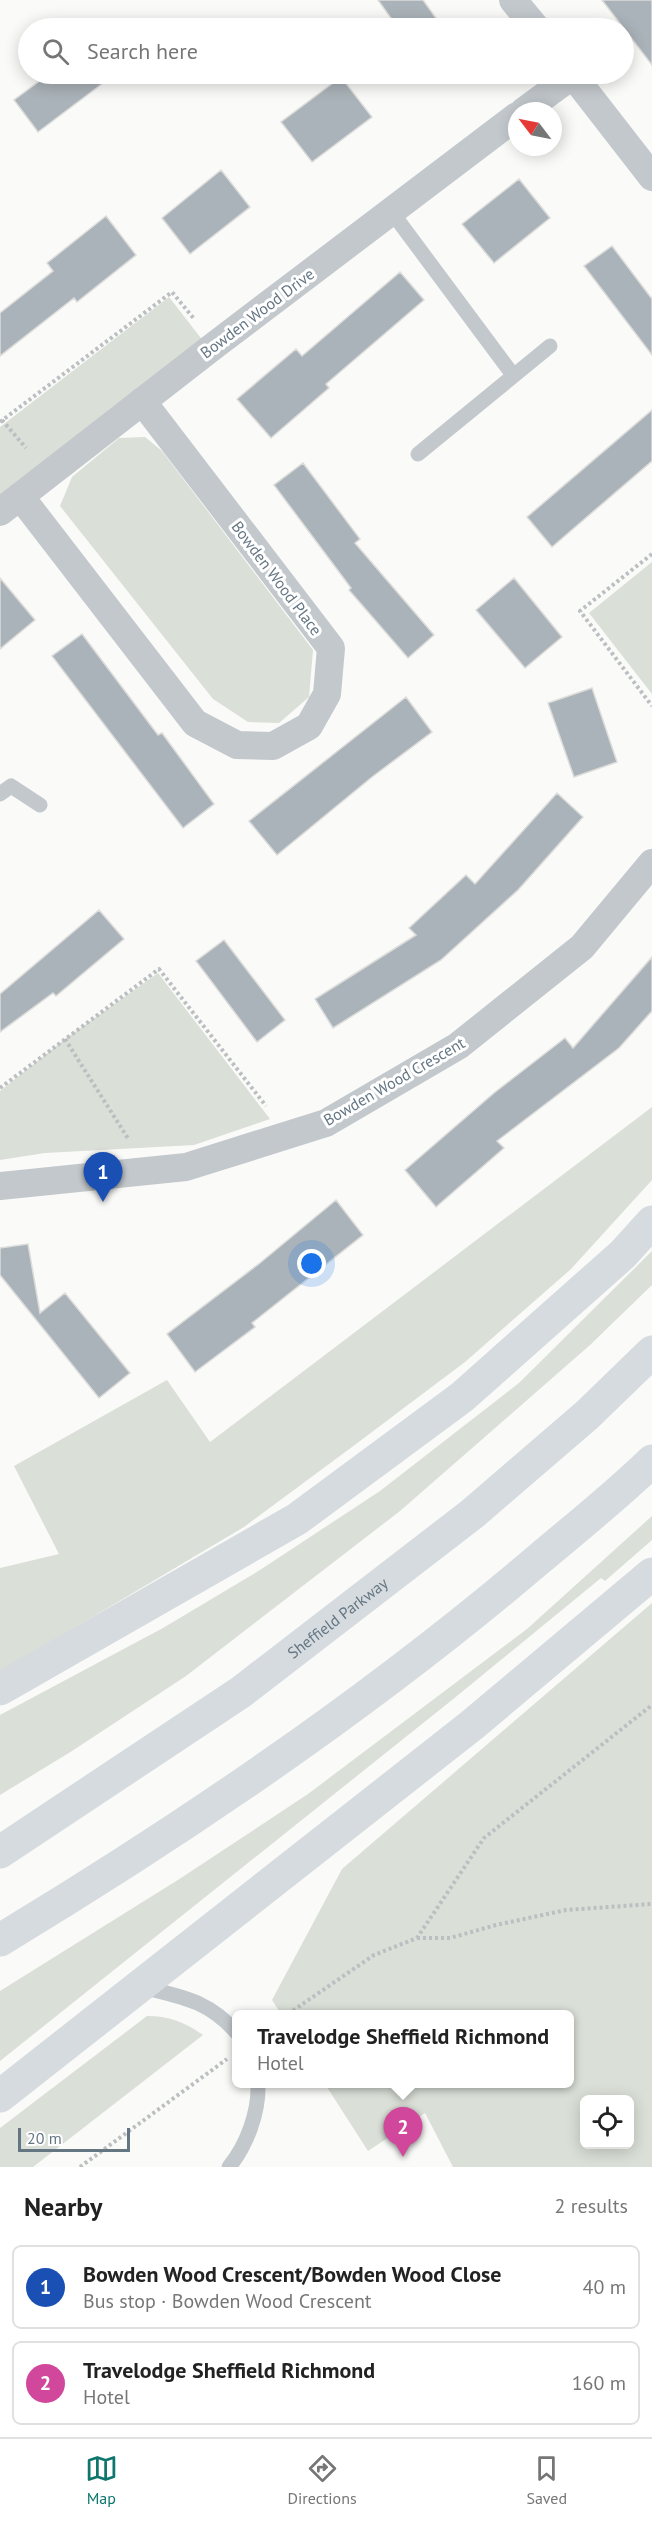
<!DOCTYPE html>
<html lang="en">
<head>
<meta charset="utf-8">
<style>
  body { margin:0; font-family:"PT Sans",sans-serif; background:#f2f2f2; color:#222 }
  .controls { position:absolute; right:18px; bottom:18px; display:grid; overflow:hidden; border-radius:9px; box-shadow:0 3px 15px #0003 }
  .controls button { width:54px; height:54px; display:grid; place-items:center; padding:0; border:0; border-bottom:2px solid #e0e0e0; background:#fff; color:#222; font:30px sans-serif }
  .compass { position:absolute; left:508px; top:102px; width:54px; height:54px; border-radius:50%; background:#fff; box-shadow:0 3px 15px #0003; rotate:302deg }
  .scale { position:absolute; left:18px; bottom:15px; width:112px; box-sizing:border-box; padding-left:6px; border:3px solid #657683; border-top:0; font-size:16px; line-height:21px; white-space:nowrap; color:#657683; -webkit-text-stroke:4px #fff; paint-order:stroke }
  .you { position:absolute; left:312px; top:1264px; width:21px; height:21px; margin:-15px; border:4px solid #fff; border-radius:50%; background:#1a73e8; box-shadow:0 0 0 9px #1a73e833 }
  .badge { display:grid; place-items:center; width:39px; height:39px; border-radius:50%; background:#0f766e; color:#fff; font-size:20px; font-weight:700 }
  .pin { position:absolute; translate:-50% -50px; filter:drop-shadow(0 2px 3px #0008) }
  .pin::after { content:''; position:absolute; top:32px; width:21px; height:18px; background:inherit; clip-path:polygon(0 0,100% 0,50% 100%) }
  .popup { position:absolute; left:232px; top:2010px; width:342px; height:78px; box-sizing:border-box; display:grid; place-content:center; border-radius:9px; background:#fff; filter:drop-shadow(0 2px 4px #0005); font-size:20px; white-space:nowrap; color:#767676 }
  .popup b { font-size:22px; color:#222 }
  .popup::after { content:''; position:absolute; left:50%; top:100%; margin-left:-12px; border:12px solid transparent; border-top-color:#fff }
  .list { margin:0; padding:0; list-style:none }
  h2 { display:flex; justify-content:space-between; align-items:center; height:78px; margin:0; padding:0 24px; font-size:26px }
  h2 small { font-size:20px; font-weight:400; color:#767676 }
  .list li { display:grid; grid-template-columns:39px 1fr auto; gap:18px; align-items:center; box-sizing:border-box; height:84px; margin:0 12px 12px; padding:0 12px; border:2px solid #e0e0e0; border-radius:9px }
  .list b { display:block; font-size:22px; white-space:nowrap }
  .list p { margin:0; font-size:20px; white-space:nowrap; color:#767676 }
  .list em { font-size:20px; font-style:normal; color:#767676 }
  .icon { flex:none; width:33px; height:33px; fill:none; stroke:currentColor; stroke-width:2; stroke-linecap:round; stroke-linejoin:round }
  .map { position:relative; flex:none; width:652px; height:2167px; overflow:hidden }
  .search { position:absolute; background:#fff; box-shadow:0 3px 15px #0003; left:18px; right:18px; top:18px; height:66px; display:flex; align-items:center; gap:15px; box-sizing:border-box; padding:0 21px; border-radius:33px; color:#767676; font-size:22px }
  .sheet { height:270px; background:#fff }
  nav { display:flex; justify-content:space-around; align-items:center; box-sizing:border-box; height:84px; border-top:2px solid #e0e0e0; background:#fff; font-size:16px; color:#767676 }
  nav a { display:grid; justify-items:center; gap:3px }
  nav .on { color:#0f766e }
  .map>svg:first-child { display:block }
</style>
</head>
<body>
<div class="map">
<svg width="652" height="2167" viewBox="0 0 652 2167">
  <rect width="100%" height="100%" fill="#fafaf8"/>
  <!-- green -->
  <path fill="#dadfd7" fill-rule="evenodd" d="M169 297 204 342 0 499V427Z
    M145 437 162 451 313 650 309 697 279 723 248 722 213 699 60 506 72 477 119 438Z
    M652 562V694L589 613Z
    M158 973 270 1119 194 1145 45 1153 0 1160V1091L65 1039Z
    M652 1107V1180L571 1269 465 1362 352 1447 244 1527 0 1672V1568L59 1554 14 1466 167 1380 210 1442Z
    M652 1251V1285L590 1345 400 1511 186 1676 72 1751 0 1795V1715L163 1628 260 1570 380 1491 519 1383Z
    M652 1516V1540L605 1581 601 1578 452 1700 0 2061V1991L181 1878 308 1794 527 1629Z
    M652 1603V2167H453L425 2113 368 2151 325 2084H570V2014H281L272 2000 342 1869ZM584 2100H630V2144H584Z
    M147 2016C169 2016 185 2022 203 2035L33 2167H0V2128Z"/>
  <!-- building -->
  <path fill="#aab3b9" stroke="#dcdcda" stroke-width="1.5" d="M378 0H423L443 28H398Z
    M602 0H652V65Z
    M49 74H115L38 132 14 100Z
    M341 77 372 117 312 162 281 122Z
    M221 170 250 207 190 254 162 218Z
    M519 179 550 218 494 263 462 224Z
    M106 216 136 255 77 302 74 298 0 356V313L53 271 47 263Z
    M612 246 652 299V355L584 266Z
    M400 272 424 300 326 384 329 388 271 438 237 399 296 349 302 356Z
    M652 410V461L552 547 527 517Z
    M303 463 360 539 355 543 434 635 408 658 349 590 351 588 274 485Z
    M0 578 35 620 0 649Z
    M514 578 562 637 525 668 476 610Z
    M82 634 158 735 162 733 214 804 183 828 52 656Z
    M592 688 617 762 574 777 548 703Z
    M406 697 432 732 372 777 277 855 249 821Z
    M557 793 583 817 518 890 441 960 333 1028 315 999 416 935 409 928 466 875 475 884Z
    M99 910 124 939 56 996 53 993 0 1032V994Z
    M224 940 285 1020 257 1042 196 961Z
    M652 957V1011L619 1048 497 1141 504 1148 436 1207 405 1170 494 1093 565 1038 573 1048Z
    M336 1200 363 1235 252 1323 255 1327 195 1372 167 1334 260 1263Z
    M28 1244 40 1313 65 1293 130 1373 99 1398 0 1275V1248Z"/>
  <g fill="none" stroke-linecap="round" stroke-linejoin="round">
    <!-- path -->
    <path stroke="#bbbfc2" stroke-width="4" stroke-dasharray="3 3" stroke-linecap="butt" d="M2 420 26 448
      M0 422 172 292 195 320
      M652 554 580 611 652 706
      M65 1039 129 1140
      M0 1088 159 969 266 1106
      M417 1938H450L496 1925 566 1910 652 1904
      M288 2014 374 1955 417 1938 484 1838 652 1705
      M80 2167 227 2059"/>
    <!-- lane -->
    <path stroke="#c3c8cc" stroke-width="15" d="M391 211 513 375
      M418 454 550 346
      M0 794 11 786 40 805
      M142 1987C182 1997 208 2000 237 2033
      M229 2167C247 2145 259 2112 258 2084"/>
    <!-- street -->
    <path stroke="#c3c8cc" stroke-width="28" d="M513 0 536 28
      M572 74 652 177
      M524 111 573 75
      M20 496 195 723 237 745 273 746 309 726 327 694 331 648 142 401
      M0 512 215 345 517 116
      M0 1186 186 1167 326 1123 458 1046 582 947 652 863"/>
    <!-- highway -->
    <g stroke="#d6dbdf" stroke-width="33">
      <path d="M0 1689 297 1519 462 1397 623 1254 652 1222"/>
      <path id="s1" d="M0 1852 241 1692 472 1514 587 1415 652 1352"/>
      <path d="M0 1940C189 1826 371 1702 539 1559 577 1527 616 1496 652 1461"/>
      <path d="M0 2096 472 1725 652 1574"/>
    </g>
  </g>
  <g text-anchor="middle" stroke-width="6" stroke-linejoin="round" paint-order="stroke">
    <!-- street labels -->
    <g font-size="16" fill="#657683" stroke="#fff">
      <text transform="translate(257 313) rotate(-37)" y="6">Bowden Wood Drive</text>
      <text transform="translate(277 578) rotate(53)" y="6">Bowden Wood Place</text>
      <text transform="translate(394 1081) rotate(-30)" y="6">Bowden Wood Crescent</text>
      <text dy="6" stroke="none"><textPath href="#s1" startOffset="411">Sheffield Parkway</textPath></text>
    </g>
  </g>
</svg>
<div class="controls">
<button><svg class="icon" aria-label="locate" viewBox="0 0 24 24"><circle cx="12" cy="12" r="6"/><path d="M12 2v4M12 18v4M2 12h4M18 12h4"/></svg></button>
</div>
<svg class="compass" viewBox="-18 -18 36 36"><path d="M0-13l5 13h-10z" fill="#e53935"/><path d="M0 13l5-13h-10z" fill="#767676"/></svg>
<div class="scale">20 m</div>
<div class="you"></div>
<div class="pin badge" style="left:103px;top:1202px;background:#1a4fb4">1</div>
<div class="pin badge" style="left:403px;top:2157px;background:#d1479c">2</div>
<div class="popup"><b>Travelodge Sheffield Richmond</b>Hotel</div>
<div class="search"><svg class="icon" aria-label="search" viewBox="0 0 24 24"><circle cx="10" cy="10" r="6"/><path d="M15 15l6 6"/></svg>Search here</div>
</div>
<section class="sheet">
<h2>Nearby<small>2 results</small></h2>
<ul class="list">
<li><span class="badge" style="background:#1a4fb4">1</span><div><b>Bowden Wood Crescent/Bowden Wood Close</b><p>Bus stop · Bowden Wood Crescent</p></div><em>40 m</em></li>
<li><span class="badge" style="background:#d1479c">2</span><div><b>Travelodge Sheffield Richmond</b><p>Hotel</p></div><em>160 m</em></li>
</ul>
</section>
<nav>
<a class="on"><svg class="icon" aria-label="map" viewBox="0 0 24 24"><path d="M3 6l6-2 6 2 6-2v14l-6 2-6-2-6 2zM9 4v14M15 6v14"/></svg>Map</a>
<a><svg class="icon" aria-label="directions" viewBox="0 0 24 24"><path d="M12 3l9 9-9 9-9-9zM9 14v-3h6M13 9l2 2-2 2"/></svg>Directions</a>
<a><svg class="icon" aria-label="saved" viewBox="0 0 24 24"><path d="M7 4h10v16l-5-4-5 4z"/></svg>Saved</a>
</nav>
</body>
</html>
